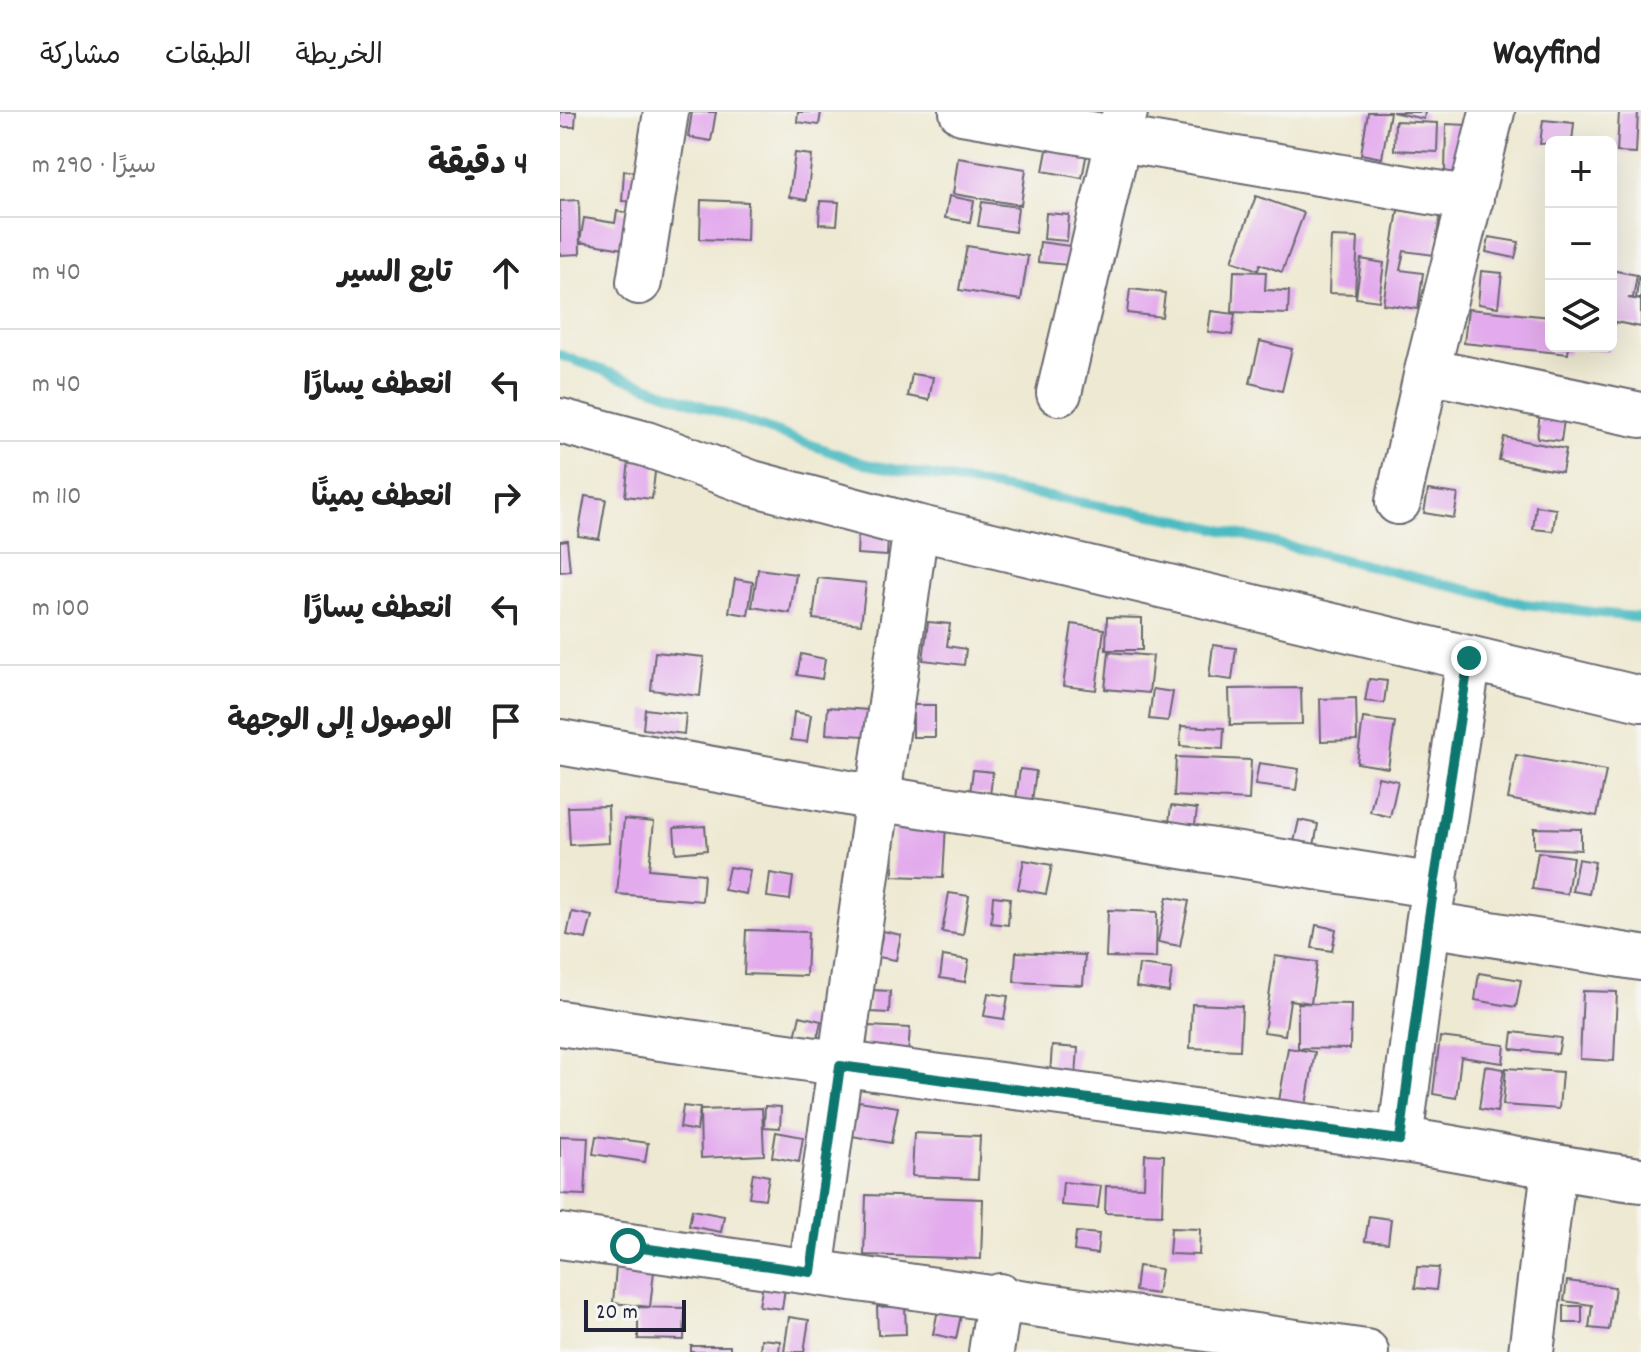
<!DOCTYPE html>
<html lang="ar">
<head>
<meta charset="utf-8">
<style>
  body { margin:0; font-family:Dekko,"Playpen Sans Arabic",sans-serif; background:#f6f6f6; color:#222; direction:rtl }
  .controls { position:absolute; right:24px; top:24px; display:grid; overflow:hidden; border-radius:12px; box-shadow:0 8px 32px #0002 }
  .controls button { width:72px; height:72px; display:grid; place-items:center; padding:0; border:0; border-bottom:2px solid #e0e0e0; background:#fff; color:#222; font:40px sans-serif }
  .scale { position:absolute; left:24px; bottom:20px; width:102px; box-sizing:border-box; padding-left:8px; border:4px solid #22223b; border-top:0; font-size:22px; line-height:28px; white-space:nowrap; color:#22223b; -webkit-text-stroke:6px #f6f6f2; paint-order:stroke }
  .stop { position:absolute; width:24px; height:24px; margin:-18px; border:6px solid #0f766e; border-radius:50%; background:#fff }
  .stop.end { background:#0f766e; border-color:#fff; box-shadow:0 2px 8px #0008 }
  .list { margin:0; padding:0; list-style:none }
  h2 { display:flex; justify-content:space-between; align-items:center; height:104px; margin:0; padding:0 32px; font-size:34px }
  h2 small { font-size:26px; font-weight:400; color:#767676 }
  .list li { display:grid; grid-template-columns:52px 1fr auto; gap:24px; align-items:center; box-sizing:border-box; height:112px; padding:0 32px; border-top:2px solid #e0e0e0 }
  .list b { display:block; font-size:30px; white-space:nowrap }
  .list em { font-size:26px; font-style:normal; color:#767676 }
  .icon { flex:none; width:44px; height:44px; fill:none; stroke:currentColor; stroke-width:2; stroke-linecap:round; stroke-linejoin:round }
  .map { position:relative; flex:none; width:1081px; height:1240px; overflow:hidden; direction:ltr }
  header { display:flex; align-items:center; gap:48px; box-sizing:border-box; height:112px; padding:0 40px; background:#fff; border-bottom:2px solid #e0e0e0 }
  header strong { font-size:38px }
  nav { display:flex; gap:44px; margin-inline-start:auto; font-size:28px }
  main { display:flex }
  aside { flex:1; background:#fff }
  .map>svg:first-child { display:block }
</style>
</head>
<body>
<header>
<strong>Wayfind</strong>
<nav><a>الخريطة</a><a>الطبقات</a><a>مشاركة</a></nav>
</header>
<main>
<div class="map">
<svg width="1081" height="1240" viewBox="0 0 1081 1240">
  <rect width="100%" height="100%" fill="#f6f6f2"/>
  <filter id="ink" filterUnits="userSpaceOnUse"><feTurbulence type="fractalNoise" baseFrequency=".0125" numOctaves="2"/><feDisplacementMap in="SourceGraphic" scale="16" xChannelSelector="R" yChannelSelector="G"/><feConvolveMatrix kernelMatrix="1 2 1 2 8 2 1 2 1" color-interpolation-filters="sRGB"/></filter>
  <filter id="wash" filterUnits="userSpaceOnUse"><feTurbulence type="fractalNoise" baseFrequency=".006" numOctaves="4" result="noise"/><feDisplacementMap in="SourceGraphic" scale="32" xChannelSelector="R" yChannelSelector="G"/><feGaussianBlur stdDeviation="1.8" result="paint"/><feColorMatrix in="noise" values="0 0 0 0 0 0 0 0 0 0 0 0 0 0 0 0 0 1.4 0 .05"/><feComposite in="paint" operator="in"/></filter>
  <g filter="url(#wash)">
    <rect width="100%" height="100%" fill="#eee9d2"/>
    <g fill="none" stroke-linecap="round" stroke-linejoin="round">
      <!-- stream -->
      <path stroke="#4cbbc2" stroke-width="10" d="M0 243 305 352 625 409 965 492 1081 506"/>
    </g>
    <g id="blocks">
      <!-- building -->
      <path fill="#e3abed" d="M0 0H16L15 15H0Z
        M132 0H156L151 29 128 25Z
        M238 0H261L259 13 237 10Z
        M808 0H830L822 46 801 42Z
        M832 0H865L864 7Z
        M1059 0H1078L1076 41 1057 40Z
        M983 8 1014 11 1012 30 980 32Z
        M835 9 878 11 877 40 834 38Z
        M886 12 907 13 905 63 885 62Z
        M489 28 528 35 522 66 483 59Z
        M235 41 252 43 247 88 229 85Z
        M398 46 466 57 461 93 393 82Z
        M64 59 89 60 87 90 62 89Z
        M389 84 414 89 410 110 385 106Z
        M696 84 744 101 722 160 700 152 698 158 672 149Z
        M19 88 20 142 0 143V89Z
        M141 88 188 90 187 129 140 127Z
        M260 89 279 90 277 113 259 112Z
        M422 90 458 95 455 120 418 114Z
        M838 98 880 104 874 143 844 139 840 158 863 161 858 197 823 192Z
        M57 99 82 103 76 139 20 130 24 106 55 111Z
        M486 101 509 103 507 129 484 127Z
        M771 125 798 126 795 182 769 181Z
        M929 125 959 130 955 146 926 140Z
        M480 130 510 134 508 153 478 150Z
        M407 134 468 144 461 188 399 178Z
        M801 147 824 151 819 189 796 186Z
        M1051 158 1077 163 1073 186H1068L1081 188V215L1055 210 1052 225Z
        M674 159 706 160 705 178 729 179 728 202 672 200Z
        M921 159 942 161 938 195 918 192Z
        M1079 165H1081V187L1076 186Z
        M570 177 605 181 602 205 567 201Z
        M908 197 991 205V234H1009L1008 242 904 231Z
        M651 199 675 202 672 223 648 220Z
        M700 229 732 237 722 279 690 271Z
        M1032 234H1051L1049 240 1032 237Z
        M352 262 373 265 369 288 348 284Z
        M982 283 1007 286 1001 329 977 326Z
        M944 325 1006 337 1002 360 939 348Z
        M69 348 96 351 92 387 65 384Z
        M868 378 898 382 894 406 864 401Z
        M25 384 46 387 39 427 18 424Z
        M976 394 996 397 993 419 973 417Z
        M298 422 328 424 327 444 297 442Z
        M7 428 10 459 0 460V429Z
        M198 457 236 462 230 501 192 495Z
        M258 466 306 471 301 512 253 507Z
        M175 467 193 470 188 503 169 500Z
        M547 505 582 506V538H546Z
        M368 510 390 512 387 534 406 537 404 553 363 548Z
        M512 512 544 517 536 578 503 574Z
        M653 533 676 536 672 568 649 565Z
        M95 540 144 545 140 584 91 578Z
        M549 540 593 544 589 581 545 577Z
        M241 542 265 547 262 567 237 563Z
        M809 567 827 569 824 591 805 589Z
        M741 576 742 612 670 613 669 577Z
        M593 577 613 580 608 609 589 607Z
        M796 586 797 628 761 629 760 587Z
        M353 593H375V625H353Z
        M268 595 308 598 306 624 266 622Z
        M85 597 126 602 124 622 83 617Z
        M234 600 251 603 247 630 231 628Z
        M803 606 835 610 828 656 797 651Z
        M621 614 664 616 663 637 620 634Z
        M956 643 1046 659 1037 704 948 687Z
        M616 645 691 648 689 688 614 684Z
        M699 651 739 657 736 678 695 673Z
        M460 657 476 659 472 689 456 687Z
        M413 658 433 660 430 683 410 681Z
        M818 665 838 669 830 705 810 700Z
        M48 694 49 731 10 733 8 695Z
        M611 694 637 697 635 713 609 710Z
        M64 707 94 710 89 757 144 762 142 789 57 782Z
        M739 708 758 712 754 734 734 730Z
        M335 709 386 712 383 766 333 764Z
        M145 714 147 738 116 741 114 716Z
        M974 716 1021 717V738L974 736Z
        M978 740 1013 745 1007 782 972 777Z
        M1018 747 1035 750 1029 782 1012 779Z
        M464 748 492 753 486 782 458 777Z
        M169 755 190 758 186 782 164 778Z
        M210 761 233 765 230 788 207 785Z
        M389 781 409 784 403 823 382 820Z
        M433 784 450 786 448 813 431 811Z
        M607 785 629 789 620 834 598 830Z
        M548 798 597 800 596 846 546 845Z
        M12 800 32 804 26 827 7 823Z
        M756 813 776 817 772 839 752 836Z
        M186 818 248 820 246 864 184 862Z
        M323 819 341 823 336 848 318 845Z
        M456 840 525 843 523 873 454 870Z
        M383 844 409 848 405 870 380 866Z
        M715 844 757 850 751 891 730 888 725 923 704 920Z
        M579 853 612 857 609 880 576 875Z
        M919 861 961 868 956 895 915 888Z
        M311 878 330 879 329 901 310 900Z
        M1023 879 1057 880 1054 949 1020 947Z
        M428 881 448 884 444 907 424 904Z
        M738 891 791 892 790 937 738 936Z
        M632 892 682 894 680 938 630 936Z
        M240 904 261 909 257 929 235 925Z
        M308 914 350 916 348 942 306 940Z
        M953 920 1001 926 998 942 951 937Z
        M880 925 945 933 943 951 901 945 896 986 873 982Z
        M492 934 518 936 516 964 490 963Z
        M728 936 755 940 745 999 718 995Z
        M925 954 944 957 937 1000 919 997Z
        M946 956 1002 960 999 997 943 993Z
        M299 989 338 995 331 1031 292 1024Z
        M123 994 140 996 137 1019 120 1016Z
        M205 994 221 995 220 1016 204 1015Z
        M202 996 204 1043 141 1046 140 998Z
        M216 1020 243 1025 239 1050 212 1045Z
        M354 1021 420 1024 418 1067 352 1064Z
        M0 1024 28 1025 25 1083 0 1082Z
        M36 1024 88 1031 85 1050 33 1042Z
        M585 1042 604 1043 602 1103 545 1101 546 1074 584 1075Z
        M193 1061 209 1064 205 1087 189 1085Z
        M503 1070 541 1074 538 1096 501 1093Z
        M306 1083 423 1087 421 1147 304 1143Z
        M132 1098 164 1104 161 1120 129 1114Z
        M809 1104 831 1107 828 1131 805 1129Z
        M611 1116 640 1117 639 1143 609 1142Z
        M516 1120 539 1122 537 1142 514 1139Z
        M578 1154 601 1157 597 1182 575 1179Z
        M56 1155 94 1159 90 1195 53 1191Z
        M857 1155 879 1156 876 1178 855 1176Z
        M1007 1169 1055 1175 1049 1218 1029 1216 1032 1193 1004 1189Z
        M203 1172 225 1176 222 1197 199 1194Z
        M345 1194 346 1222 318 1223 317 1195Z
        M1004 1194H1022V1211H1004Z
        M78 1195 125 1196 124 1228 78 1227Z
        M378 1198 401 1203 396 1227 373 1222Z
        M229 1205 249 1208 244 1240H224Z
        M201 1227 220 1229 219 1240H200Z
        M131 1234H170V1240H131Z"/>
    </g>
  </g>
  <g filter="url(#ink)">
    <use href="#blocks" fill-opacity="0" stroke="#696870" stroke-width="2"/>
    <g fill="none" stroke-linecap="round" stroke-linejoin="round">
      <defs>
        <path id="minor" d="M402 0 911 87
          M79 170 106 0
          M867 259 1081 303
          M499 281 565 0
          M0 309 86 332 192 371 356 415 1081 587
          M838 390 867 259 932 0
          M0 630 316 686 876 774
          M868 812 1081 846
          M0 911C279 954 558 987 837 1027 919 1039 999 1058 1081 1068
          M840 1028 868 812 909 546
          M0 1124 806 1240
          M251 1160 356 415
          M431 1240 440 1184
          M971 1240 994 1057"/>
      </defs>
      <!-- minor casing -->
      <use href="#minor" stroke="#696870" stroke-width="48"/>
      <!-- minor -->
      <use href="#minor" stroke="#fff" stroke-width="44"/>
    </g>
  </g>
  <g fill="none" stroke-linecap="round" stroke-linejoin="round" filter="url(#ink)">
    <!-- route -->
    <path stroke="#0f766e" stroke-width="10" d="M68 1134 251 1160 280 954 840 1028 868 812 909 546"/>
  </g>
</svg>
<div class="controls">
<button>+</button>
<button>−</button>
<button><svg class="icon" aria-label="layers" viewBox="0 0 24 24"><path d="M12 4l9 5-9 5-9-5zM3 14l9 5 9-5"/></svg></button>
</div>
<div class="scale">20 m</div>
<div class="stop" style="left:68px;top:1134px"></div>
<div class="stop end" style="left:909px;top:546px"></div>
</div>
<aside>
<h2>4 دقيقة<small>سيرًا · 290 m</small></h2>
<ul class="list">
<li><svg class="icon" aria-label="ahead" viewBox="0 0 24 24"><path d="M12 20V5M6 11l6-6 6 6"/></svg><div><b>تابع السير</b></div><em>40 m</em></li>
<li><svg class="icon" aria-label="left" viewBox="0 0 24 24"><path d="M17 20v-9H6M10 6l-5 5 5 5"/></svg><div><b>انعطف يسارًا</b></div><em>40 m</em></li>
<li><svg class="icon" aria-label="right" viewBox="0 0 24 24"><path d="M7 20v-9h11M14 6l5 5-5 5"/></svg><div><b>انعطف يمينًا</b></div><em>110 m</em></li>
<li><svg class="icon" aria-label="left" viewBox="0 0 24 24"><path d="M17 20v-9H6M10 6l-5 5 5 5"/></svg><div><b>انعطف يسارًا</b></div><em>100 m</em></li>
<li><svg class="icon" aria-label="arrive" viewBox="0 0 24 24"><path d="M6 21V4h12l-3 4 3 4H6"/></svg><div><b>الوصول إلى الوجهة</b></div></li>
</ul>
</aside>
</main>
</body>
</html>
